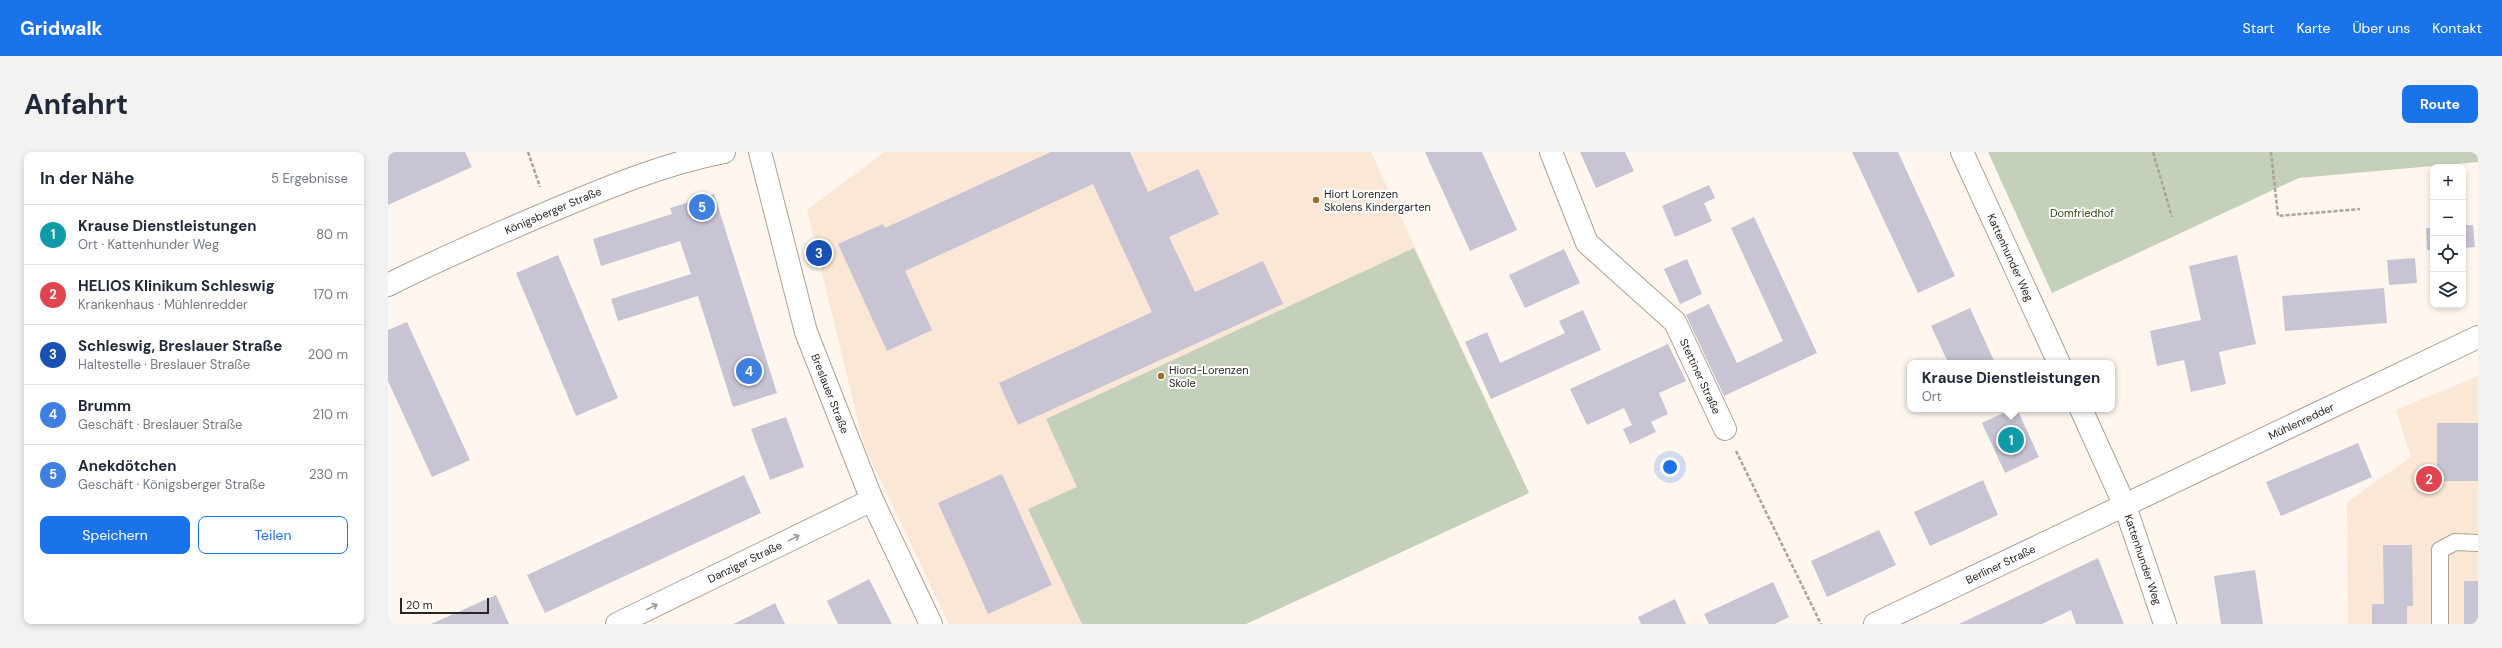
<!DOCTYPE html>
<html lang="de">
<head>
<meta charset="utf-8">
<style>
  body { margin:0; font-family:"DM Sans",sans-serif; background:#f2f2f3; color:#1f2937 }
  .controls { position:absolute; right:12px; top:12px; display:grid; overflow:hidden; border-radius:8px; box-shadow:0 2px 6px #0003 }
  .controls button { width:36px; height:36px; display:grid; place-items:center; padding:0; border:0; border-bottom:1px solid #e0e1e3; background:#fff; color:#1f2937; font:20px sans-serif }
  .scale { position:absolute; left:12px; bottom:10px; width:89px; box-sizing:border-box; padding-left:4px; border:2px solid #2a2521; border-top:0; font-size:11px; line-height:14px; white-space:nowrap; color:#2a2521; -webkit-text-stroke:3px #fff; paint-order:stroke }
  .you { position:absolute; left:1282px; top:315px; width:14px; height:14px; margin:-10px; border:3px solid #fff; border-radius:50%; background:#1a73e8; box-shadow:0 0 0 6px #1a73e833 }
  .badge { display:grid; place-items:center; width:26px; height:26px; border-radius:50%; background:#1a73e8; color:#fff; font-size:13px; font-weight:700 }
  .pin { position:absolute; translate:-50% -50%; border:2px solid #fff; box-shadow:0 1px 4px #0006 }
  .popup { position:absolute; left:1519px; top:208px; width:208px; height:52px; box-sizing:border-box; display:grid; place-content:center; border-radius:8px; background:#fff; filter:drop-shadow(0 1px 3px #0005); font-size:13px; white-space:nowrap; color:#747a83 }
  .popup b { font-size:15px; color:#1f2937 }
  .popup::after { content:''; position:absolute; left:50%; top:100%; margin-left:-8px; border:8px solid transparent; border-top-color:#fff }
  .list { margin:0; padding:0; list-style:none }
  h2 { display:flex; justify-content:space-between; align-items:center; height:52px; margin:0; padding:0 16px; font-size:17px }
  h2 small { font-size:13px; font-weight:400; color:#747a83 }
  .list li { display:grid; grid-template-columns:26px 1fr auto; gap:12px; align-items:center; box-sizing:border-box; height:60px; padding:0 16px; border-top:1px solid #e0e1e3 }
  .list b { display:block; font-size:15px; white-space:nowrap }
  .list p { margin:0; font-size:13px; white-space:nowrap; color:#747a83 }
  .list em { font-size:13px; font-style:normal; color:#747a83 }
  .actions { display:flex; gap:8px; padding:12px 16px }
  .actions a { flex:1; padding:9px 0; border:1px solid #1a73e8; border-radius:8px; text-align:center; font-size:14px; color:#1a73e8 }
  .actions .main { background:#1a73e8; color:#fff }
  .icon { flex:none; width:22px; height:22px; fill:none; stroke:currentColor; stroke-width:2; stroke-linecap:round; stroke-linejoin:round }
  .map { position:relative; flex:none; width:2090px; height:472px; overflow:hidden; border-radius:8px }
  header { display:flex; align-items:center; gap:24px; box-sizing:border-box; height:56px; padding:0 20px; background:#1a73e8; color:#fff }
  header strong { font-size:19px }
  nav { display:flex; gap:22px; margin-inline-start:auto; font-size:14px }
  .intro { display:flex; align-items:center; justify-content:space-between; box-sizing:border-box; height:96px; padding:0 24px }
  h1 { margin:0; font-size:28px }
  .button { padding:10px 18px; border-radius:8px; background:#1a73e8; color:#fff; font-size:14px; font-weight:700 }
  main { display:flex; gap:24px; padding:0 24px }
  aside { flex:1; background:#fff; border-radius:8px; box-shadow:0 2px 6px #0003 }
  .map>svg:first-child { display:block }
</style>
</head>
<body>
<header>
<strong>Gridwalk</strong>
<nav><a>Start</a><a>Karte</a><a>Über uns</a><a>Kontakt</a></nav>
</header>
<div class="intro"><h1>Anfahrt</h1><a class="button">Route</a></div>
<main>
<aside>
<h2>In der Nähe<small>5 Ergebnisse</small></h2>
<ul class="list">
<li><span class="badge" style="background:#0f9aa8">1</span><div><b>Krause Dienstleistungen</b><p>Ort · Kattenhunder Weg</p></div><em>80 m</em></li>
<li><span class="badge" style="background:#e0444e">2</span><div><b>HELIOS Klinikum Schleswig</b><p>Krankenhaus · Mühlenredder</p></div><em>170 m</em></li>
<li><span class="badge" style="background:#1a4fb4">3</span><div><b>Schleswig, Breslauer Straße</b><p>Haltestelle · Breslauer Straße</p></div><em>200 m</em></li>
<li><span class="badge" style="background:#3f7fe0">4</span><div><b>Brumm</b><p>Geschäft · Breslauer Straße</p></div><em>210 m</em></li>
<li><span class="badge" style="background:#3f7fe0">5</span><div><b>Anekdötchen</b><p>Geschäft · Königsberger Straße</p></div><em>230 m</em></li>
</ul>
<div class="actions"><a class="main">Speichern</a><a>Teilen</a></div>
</aside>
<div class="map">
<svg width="2090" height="472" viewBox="0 0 2090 472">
  <rect width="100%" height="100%" fill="#fef6ef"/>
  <!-- built -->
  <path fill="#fae7d5" d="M497 0H983L1141 341 858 472H561L476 294 419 58Z
    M2090 224V472H1960L1959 350 2023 305 2008 258Z"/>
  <!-- green -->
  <path fill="#c4d0b9" d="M1600 0H2090V10L1911 26 1664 141Z
    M1026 96 1141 341 858 472H694L640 357 689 335 658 267Z"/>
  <!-- building -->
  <path fill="#c9c4d3" d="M0 0H77L84 15 0 53Z
    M663 0H742L760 40 810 17 831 62 781 85 807 140 875 109 895 152 630 273 611 231 764 160 705 32 517 119 544 178 499 199 450 92 495 72 497 76Z
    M1037 0H1094L1129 78 1082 99Z
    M1192 0H1237L1246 19 1208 36Z
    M1464 0H1510L1567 124 1530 141Z
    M1321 33 1327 46 1316 51 1324 69 1287 85 1274 54Z
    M326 42 389 241 345 255 310 144 230 169 223 147 303 122 292 89 213 114 205 87 284 62 282 56Z
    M1366 65 1429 201 1336 244 1298 163 1321 152 1349 211 1395 189 1343 76Z
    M2075 73H2085L2087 95 2075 96Z
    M2038 76H2045V98H2039Z
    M1176 97 1192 131 1137 156 1121 123Z
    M170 103 230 246 188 264 128 121Z
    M1849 103 1868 192 1831 200 1838 232 1803 240 1796 208 1769 214 1762 179 1813 168 1801 114Z
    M2027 106 2029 131 2001 133 1999 108Z
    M1299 107 1314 142 1292 152 1276 117Z
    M1996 136 1999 171 1897 179 1894 144Z
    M1582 156 1607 211H1561L1558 206 1543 174Z
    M1195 158 1213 198 1103 247 1077 190 1099 180 1112 211 1177 181 1171 169Z
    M19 170 82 308 44 325 0 229V178Z
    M1280 192 1298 229 1271 241 1280 262 1263 270 1268 280 1242 292 1235 277 1244 273 1236 256 1199 273 1182 237Z
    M1624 257H1629L1651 305 1617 321 1594 271Z
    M398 265 416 315 382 328 363 277Z
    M2049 271H2090V329H2049Z
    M1970 291 1984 325 1893 364 1878 330Z
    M614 322 664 433 600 462 550 351Z
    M356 323 373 361 157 461 139 423Z
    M1595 328 1610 363 1542 394 1526 360Z
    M1491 378 1508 413 1439 445 1423 409Z
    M1995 393H2024L2025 454H2019V472H1984V452H1996Z
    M1710 406 1736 472H1688L1683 458 1654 472H1571Z
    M1867 418 1875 472H1833L1826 424Z
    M481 427 504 472H450L439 449Z
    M2076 429H2090V472H2076Z
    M1385 430 1401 465 1387 472H1321L1316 462Z
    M108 443 121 472H43Z
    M1287 447 1298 472H1253L1250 465Z
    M387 451 397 472H345L366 462Z"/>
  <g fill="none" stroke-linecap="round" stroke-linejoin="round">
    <defs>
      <path id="service" d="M2052 472V398L2067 390 2090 391"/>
      <g id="minor">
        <path id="s1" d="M372 0 418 180 484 348 543 472"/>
        <path id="s2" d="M1163 0 1199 91 1287 170 1337 277"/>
        <path id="s3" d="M0 133C53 106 107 83 161 60 218 36 275 12 336 0"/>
        <path id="s4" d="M229 472 484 348"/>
      </g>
      <g id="tertiary">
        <path id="s5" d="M1574 0 1671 211"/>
        <path id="s6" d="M1693 257 1737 354 1777 472"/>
        <path id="s7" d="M1487 472 2090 185"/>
      </g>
    </defs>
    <!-- service casing -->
    <use href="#service" stroke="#aea196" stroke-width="18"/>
    <!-- minor casing -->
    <use href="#minor" stroke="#aea196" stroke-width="24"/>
    <!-- tertiary casing -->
    <use href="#tertiary" stroke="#aea196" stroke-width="24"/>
    <!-- path -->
    <path stroke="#aaa39d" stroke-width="2.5" stroke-dasharray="4 2" stroke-linecap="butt" d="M140 0 152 35
      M1765 0 1784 65
      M1883 0 1890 64 1972 57
      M1348 299 1433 472"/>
    <!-- service -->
    <use href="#service" stroke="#fff" stroke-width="16"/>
    <!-- minor -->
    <use href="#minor" stroke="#fff" stroke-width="22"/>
    <!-- tertiary -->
    <use href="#tertiary" stroke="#fff" stroke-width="22"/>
  </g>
  <!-- one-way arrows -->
  <defs><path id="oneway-shaft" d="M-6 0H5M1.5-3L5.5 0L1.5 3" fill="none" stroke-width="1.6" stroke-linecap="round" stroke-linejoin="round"/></defs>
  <g stroke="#9f9d9b">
    <use href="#oneway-shaft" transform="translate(406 386) rotate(-26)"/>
    <use href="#oneway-shaft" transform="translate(264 455) rotate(-26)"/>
  </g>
  <!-- markers -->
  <g fill="#a26d26" stroke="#fff" stroke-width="1.5">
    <circle cx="928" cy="48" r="4"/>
    <circle cx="773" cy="224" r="4"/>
  </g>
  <g text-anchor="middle" stroke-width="4" stroke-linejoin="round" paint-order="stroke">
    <!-- poi labels -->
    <g font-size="11" fill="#2a2521" stroke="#fff" text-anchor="start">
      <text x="936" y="46">Hiort Lorenzen<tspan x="936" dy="13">Skolens Kindergarten</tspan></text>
      <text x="781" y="222">Hiord-Lorenzen<tspan x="781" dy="13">Skole</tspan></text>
    </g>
    <!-- street labels -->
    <g font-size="11" fill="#2a2521" stroke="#fff">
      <text dy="4" stroke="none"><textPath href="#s3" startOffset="181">Königsberger Straße</textPath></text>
      <text dy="4" stroke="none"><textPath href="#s5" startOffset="116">Kattenhunder Weg</textPath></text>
      <text dy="4" stroke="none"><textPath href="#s2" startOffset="276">Stettiner Straße</textPath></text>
      <text dy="4" stroke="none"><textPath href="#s1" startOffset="252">Breslauer Straße</textPath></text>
      <text dy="4" stroke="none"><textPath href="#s7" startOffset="472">Mühlenredder</textPath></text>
      <text dy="4" stroke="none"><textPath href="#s6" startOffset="163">Kattenhunder Weg</textPath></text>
      <text dy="4" stroke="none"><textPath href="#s4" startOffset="142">Danziger Straße</textPath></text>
      <text dy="4" stroke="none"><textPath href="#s7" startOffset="139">Berliner Straße</textPath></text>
    </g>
    <!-- park labels -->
    <g font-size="11" fill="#2e4611" stroke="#fff">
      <text x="1694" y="65">Domfriedhof</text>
    </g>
  </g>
</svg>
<div class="controls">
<button>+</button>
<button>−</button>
<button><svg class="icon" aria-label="locate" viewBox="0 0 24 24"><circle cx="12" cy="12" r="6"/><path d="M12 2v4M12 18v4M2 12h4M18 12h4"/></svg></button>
<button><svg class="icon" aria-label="layers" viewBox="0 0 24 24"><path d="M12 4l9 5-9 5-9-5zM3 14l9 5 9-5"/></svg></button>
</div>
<div class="scale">20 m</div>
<div class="you"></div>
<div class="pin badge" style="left:1623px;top:288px;background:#0f9aa8">1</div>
<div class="popup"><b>Krause Dienstleistungen</b>Ort</div>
<div class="pin badge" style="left:2041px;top:327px;background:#e0444e">2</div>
<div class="pin badge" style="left:431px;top:101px;background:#1a4fb4">3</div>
<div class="pin badge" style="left:361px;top:219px;background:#3f7fe0">4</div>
<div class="pin badge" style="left:314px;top:55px;background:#3f7fe0">5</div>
</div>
</main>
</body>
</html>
